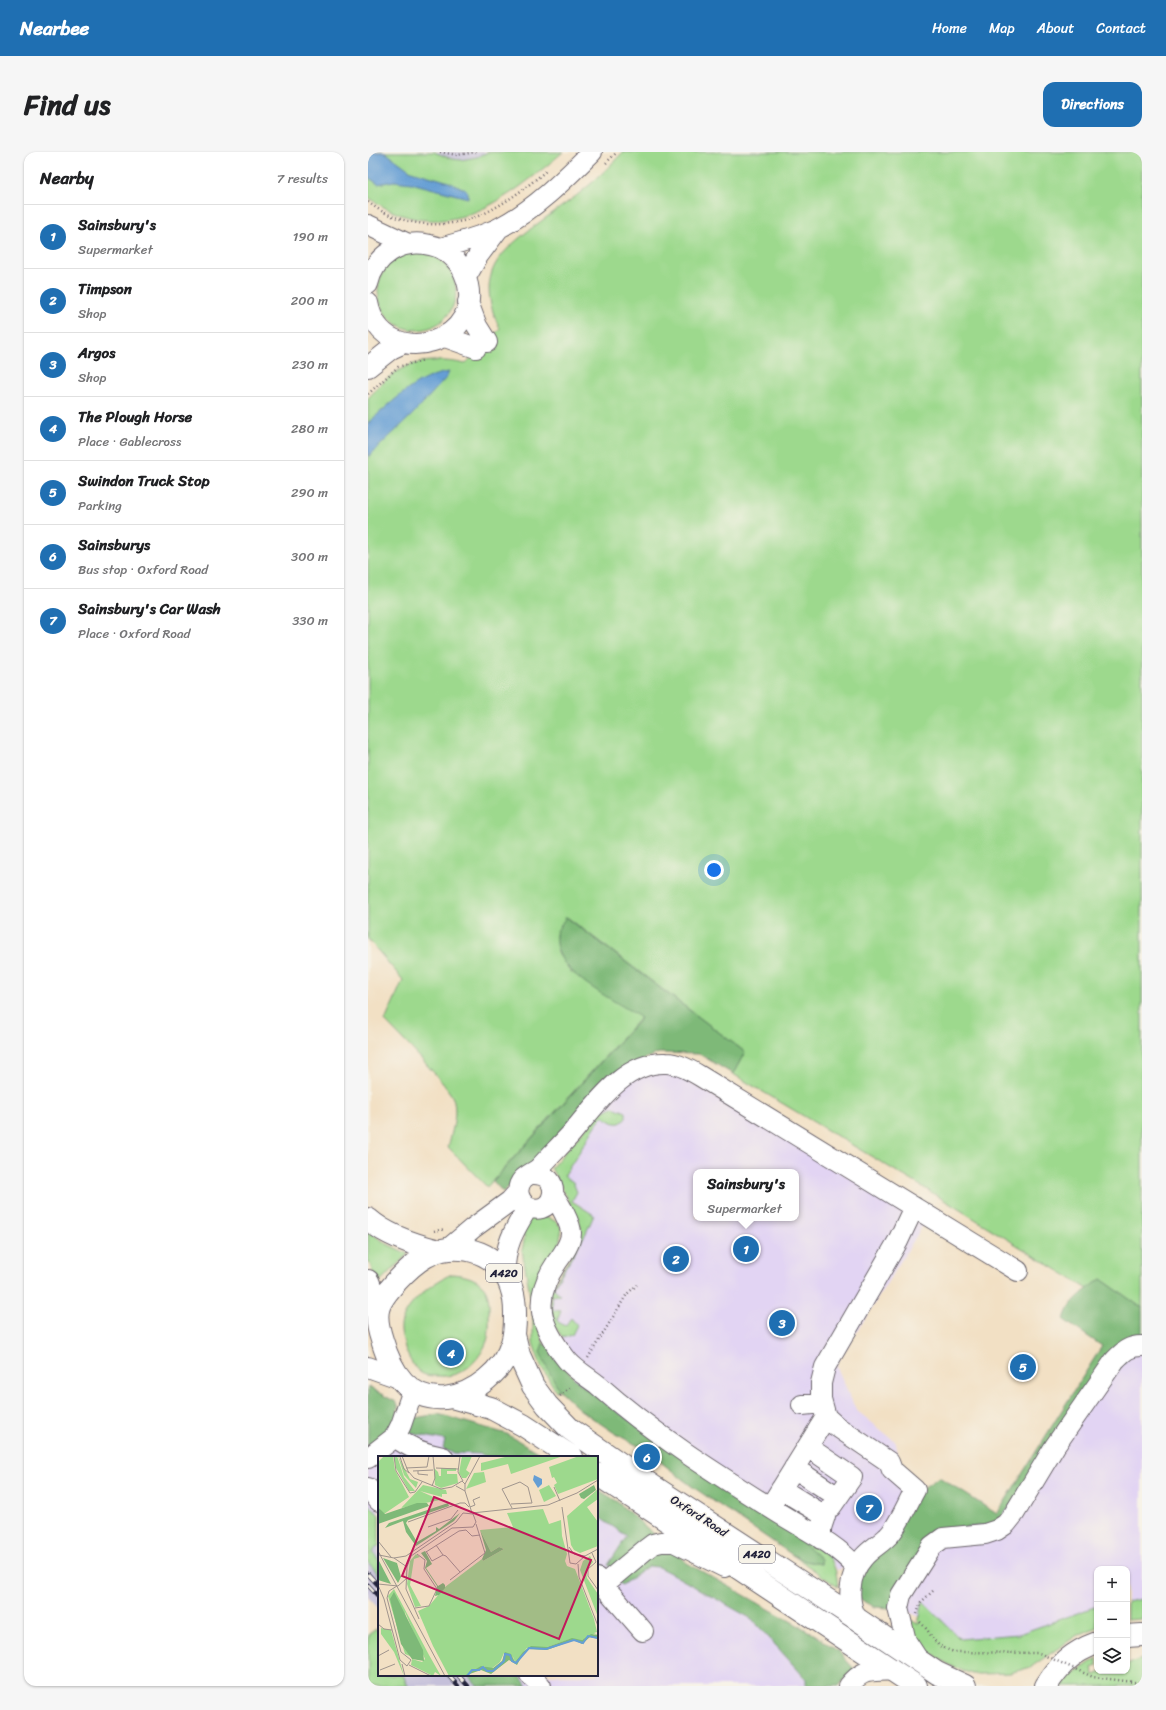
<!DOCTYPE html>
<html lang="en">
<head>
<meta charset="utf-8">
<style>
  body { margin:0; font-family:Sriracha,sans-serif; background:#f6f6f6; color:#202124 }
  .controls { position:absolute; right:12px; bottom:12px; display:grid; overflow:hidden; border-radius:8px; box-shadow:0 1px 3px #0004 }
  .controls button { width:36px; height:36px; display:grid; place-items:center; padding:0; border:0; border-bottom:1px solid #e0e0e0; background:#fff; color:#202124; font:20px sans-serif }
  .you { position:absolute; left:346px; top:718px; width:14px; height:14px; margin:-10px; border:3px solid #fff; border-radius:50%; background:#1a73e8; box-shadow:0 0 0 6px #1a73e833 }
  .badge { display:grid; place-items:center; width:26px; height:26px; border-radius:50%; background:#1f6fb2; color:#fff; font-size:13px; font-weight:700 }
  .pin { position:absolute; translate:-50% -50%; border:2px solid #fff; box-shadow:0 1px 4px #0006 }
  .popup { position:absolute; left:325px; top:1017px; width:106px; height:52px; box-sizing:border-box; display:grid; place-content:center; border-radius:8px; background:#fff; filter:drop-shadow(0 1px 3px #0005); font-size:13px; white-space:nowrap; color:#757577 }
  .popup b { font-size:15px; color:#202124 }
  .popup::after { content:''; position:absolute; left:50%; top:100%; margin-left:-8px; border:8px solid transparent; border-top-color:#fff }
  .list { margin:0; padding:0; list-style:none }
  h2 { display:flex; justify-content:space-between; align-items:center; height:52px; margin:0; padding:0 16px; font-size:17px }
  h2 small { font-size:13px; font-weight:400; color:#757577 }
  .list li { display:grid; grid-template-columns:26px 1fr auto; gap:12px; align-items:center; box-sizing:border-box; height:64px; padding:0 16px; border-top:1px solid #e0e0e0 }
  .list b { display:block; font-size:15px; white-space:nowrap }
  .list p { margin:0; font-size:13px; white-space:nowrap; color:#757577 }
  .list em { font-size:13px; font-style:normal; color:#757577 }
  .icon { flex:none; width:22px; height:22px; fill:none; stroke:currentColor; stroke-width:2; stroke-linecap:round; stroke-linejoin:round }
  .map { position:relative; flex:none; width:774px; height:1534px; overflow:hidden; border-radius:12px }
  header { display:flex; align-items:center; gap:24px; box-sizing:border-box; height:56px; padding:0 20px; background:#1f6fb2; color:#fff }
  header strong { font-size:19px }
  nav { display:flex; gap:22px; margin-inline-start:auto; font-size:14px }
  .intro { display:flex; align-items:center; justify-content:space-between; box-sizing:border-box; height:96px; padding:0 24px }
  h1 { margin:0; font-size:28px }
  .button { padding:10px 18px; border-radius:12px; background:#1f6fb2; color:#fff; font-size:14px; font-weight:700 }
  main { display:flex; gap:24px; padding:0 24px }
  aside { flex:1; background:#fff; border-radius:12px; box-shadow:0 1px 3px #0004 }
  .map>svg:first-child { display:block }
</style>
</head>
<body>
<header>
<strong>Nearbee</strong>
<nav><a>Home</a><a>Map</a><a>About</a><a>Contact</a></nav>
</header>
<div class="intro"><h1>Find us</h1><a class="button">Directions</a></div>
<main>
<aside>
<h2>Nearby<small>7 results</small></h2>
<ul class="list">
<li><span class="badge">1</span><div><b>Sainsbury's</b><p>Supermarket</p></div><em>190 m</em></li>
<li><span class="badge">2</span><div><b>Timpson</b><p>Shop</p></div><em>200 m</em></li>
<li><span class="badge">3</span><div><b>Argos</b><p>Shop</p></div><em>230 m</em></li>
<li><span class="badge">4</span><div><b>The Plough Horse</b><p>Place · Gablecross</p></div><em>280 m</em></li>
<li><span class="badge">5</span><div><b>Swindon Truck Stop</b><p>Parking</p></div><em>290 m</em></li>
<li><span class="badge">6</span><div><b>Sainsburys</b><p>Bus stop · Oxford Road</p></div><em>300 m</em></li>
<li><span class="badge">7</span><div><b>Sainsbury's Car Wash</b><p>Place · Oxford Road</p></div><em>330 m</em></li>
</ul>
</aside>
<div class="map">
<svg width="774" height="1534" viewBox="0 0 774 1534">
  <rect width="100%" height="100%" fill="#f7f3e8"/>
  <filter id="ink" filterUnits="userSpaceOnUse"><feTurbulence type="fractalNoise" baseFrequency=".025" numOctaves="2"/><feDisplacementMap in="SourceGraphic" scale="8" xChannelSelector="R" yChannelSelector="G"/><feConvolveMatrix kernelMatrix="1 2 1 2 8 2 1 2 1" color-interpolation-filters="sRGB"/></filter>
  <filter id="wash" filterUnits="userSpaceOnUse"><feTurbulence type="fractalNoise" baseFrequency=".012" numOctaves="4" result="noise"/><feDisplacementMap in="SourceGraphic" scale="16" xChannelSelector="R" yChannelSelector="G"/><feGaussianBlur stdDeviation="0.9" result="paint"/><feColorMatrix in="noise" values="0 0 0 0 0 0 0 0 0 0 0 0 0 0 0 0 0 1.4 0 .05"/><feComposite in="paint" operator="in"/></filter>
  <g filter="url(#wash)">
    <rect width="100%" height="100%" fill="#f2e0c4"/>
    <!-- built -->
    <path fill="#e2d4f3" fill-rule="evenodd" d="M304 919 557 1070 468 1213 488 1258 528 1290 534 1336 525 1360 514 1379 478 1415 469 1418 464 1408 455 1401 430 1386 342 1325 231 1247 207 1227 185 1158V1136L218 1081 226 1063 204 1048 196 1025 234 964 231 961 264 926ZM328 1020H428V1066H328Z
      M774 1188V1455L759 1457V1417H729V1464L597 1494 555 1466 537 1459 521 1456 566 1379 628 1372Z
      M25 1273 41 1281 78 1288 132 1305H11V1363L0 1351V1301Z
      M229 1364 259 1384 304 1422 384 1467 438 1527V1534H160L151 1523H229Z"/>
    <!-- industrial -->
    <path fill="#c5c0da" d="M66 0H120L109 5 93 8 84 7Z
      M0 1362 11 1374V1457L0 1445Z
      M35 1523H145L155 1534H40Z"/>
    <!-- green -->
    <path fill="#9dd98d" stroke="#607e64" d="M0 0H66L84 7 93 8 109 5 120 0H195C138 49 74 99 0 45Z
      M255 0H774V1156L733 1127 720 1137 563 1040 365 922 377 900 199 765 188 782 189 800 202 819 273 865 119 1035 80 995C84 980 89 965 86 949 83 935 30 883 17 869L35 828 0 787V246C9 237 19 225 30 219 48 207 77 207 97 212L132 177C122 156 116 134 127 113 140 88 190 59 213 40 228 28 242 14 255 0Z
      M10 139a39 39 0 1 1 78 0a39 39 0 1 1-78 0Z
      M245 955 258 960V966C250 977 242 968 234 964L196 1024 205 1030 209 1040 204 1049 226 1063 218 1081 185 1136 193 1143 184 1144 185 1158 193 1159 189 1169 197 1174 203 1166 209 1173 204 1183 195 1186 184 1171 182 1139 212 1088 213 1076 211 1068 183 1016 231 961Z
      M178 1064 190 1071 194 1077 173 1183 188 1231 191 1238 188 1239 173 1214 165 1191V1160L154 1098 157 1084 150 1083 163 1065Z
      M0 1079 19 1092 40 1102 9 1132 0 1107Z
      M84 1122C95 1123 106 1125 114 1133 121 1139 121 1151 121 1159 121 1169 122 1180 119 1189 111 1210 93 1226 71 1224 65 1224 58 1224 53 1221 45 1215 40 1205 37 1196 35 1187 31 1178 34 1169 41 1149 65 1130 84 1122Z
      M0 1351 11 1363V1393L4 1400 11 1409V1423L0 1410Z
      M430 1386C458 1402 467 1401 470 1435L423 1402 437 1409 453 1412V1407Z
      M774 1447V1467L759 1468V1450Z
      M555 1449 592 1487 651 1482 729 1454V1475L708 1484 663 1515 642 1521 613 1522H604L583 1514 549 1493 538 1466 550 1472Z
      M8 1477 11 1482V1523H35L40 1534H1L0 1526V1483Z
      M729 1506V1514L724 1516 726 1523 737 1519H759V1512L774 1507V1534H693L705 1522Z"/>
    <!-- forest -->
    <path fill="#7eb978" stroke="#506e5a" d="M198 765 377 900 365 922 331 902 291 901 278 906 135 1040 125 1029 273 866C247 847 184 822 188 784 188 778 195 770 198 765Z
      M733 1127 774 1156V1188L628 1372 566 1379 521 1456 507 1455 492 1447 486 1430 555 1336 571 1325 629 1362 734 1194 696 1168C700 1149 718 1138 733 1127Z
      M175 1191 180 1194 207 1227 231 1247 430 1386 453 1407V1412L437 1409 423 1402 322 1333 276 1297 248 1282 211 1257 192 1239 179 1216 172 1200Z
      M0 1235 28 1250 30 1253 29 1268 0 1301Z
      M70 1262 139 1282 178 1305H121L112 1302 85 1301 75 1297 77 1288 41 1281 43 1271 47 1266Z
      M229 1337 247 1348 319 1411 449 1484 471 1500 487 1518 481 1521 471 1534H438V1527L384 1467 304 1422 290 1415 280 1414 254 1433C247 1429 248 1420 240 1413L259 1384 229 1364Z
      M100 1523H151L160 1534H110Z"/>
    <!-- water -->
    <path fill="#659ed4" stroke="#446088" d="M0 0H17L43 19 78 29 97 37 100 40V46L43 31 26 29 10 32 0 25Z
      M81 220 78 226 43 264 0 305V272L2 269C26 249 49 224 81 220Z"/>
  </g>
  <g filter="url(#ink)">
    <g fill="none" stroke-linecap="round" stroke-linejoin="round">
      <defs>
        <path id="minor" d="M0 73 40 92
          M73 96C92 90 113 85 131 76 166 58 196 28 224 0
          M98 125 110 104 131 76
          M0 132C6 104 33 86 62 93 77 96 90 107 96 121 126 190 14 224 0 151
          M100 150 109 174 119 190
          M77 185 108 196
          M0 215 23 197 36 191
          M164 1022C196 1020 189 1066 160 1055 150 1049 147 1036 155 1027 159 1023 166 1020 171 1016 181 1005 192 994 203 982 227 954 256 909 298 911 310 911 322 918 332 924L650 1119
          M185 1043C191 1050 203 1072 203 1081 203 1091 195 1102 189 1110 163 1148 172 1174 199 1208 207 1218 220 1225 230 1233 285 1282 347 1321 409 1360 436 1377 467 1391 488 1415
          M80 1097 105 1076 142 1049 150 1040
          M137 1122C136 1094 146 1078 160 1055
          M0 1215 31 1226
          M434 1253 454 1251
          M27 1285C41 1296 57 1302 75 1305
          M440 1295 484 1325 463 1355
          M0 1306 27 1285 33 1273 45 1238
          M426 1316 470 1345
          M0 1336 11 1349
          M413 1337 457 1364 453 1376V1387
          M402 1355 458 1265
          M229 1426 275 1479
          M235 1433 277 1398 285 1392 293 1390H306L356 1415
          M489 1467C478 1449 481 1422 495 1406 503 1396 515 1391 523 1381 533 1368 539 1352 547 1338L524 1318 521 1310 468 1274 458 1265 453 1247V1231L457 1215 530 1089 546 1055
          M551 1509 538 1489 530 1456 533 1443 564 1394 575 1386 617 1382 629 1378 638 1372 646 1362 687 1294 747 1208C756 1199 761 1194 774 1194
          M162 1523 173 1534
          M481 1534C495 1516 502 1520 523 1518"/>
        <path id="highway" d="M0 1067C19 1084 47 1093 71 1099
          M80 1097C123 1094 148 1122 147 1164 147 1173 147 1182 144 1191 136 1218 106 1243 77 1246 40 1249 23 1219 14 1188 11 1179 8 1168 10 1158 13 1142 43 1113 57 1105 64 1101 72 1098 80 1097Z
          M0 1129 10 1156
          M146 1183 151 1203 165 1234 179 1253 202 1277 286 1335 489 1467 569 1521 597 1534
          M83 1245 123 1256 155 1273 204 1305
          M229 1322 548 1534
          M759 1484 774 1483
          M678 1534C692 1512 704 1500 729 1491"/>
      </defs>
      <!-- minor casing -->
      <use href="#minor" stroke="#6b646b" stroke-width="22"/>
      <!-- highway casing -->
      <use href="#highway" stroke="#6b646b" stroke-width="24"/>
      <!-- path -->
      <path stroke="#6b646b" stroke-width="2.5" stroke-dasharray="1 3" stroke-linecap="butt" d="M72 0 89 3 108 0
        M238 11 249 0
        M0 50C33 76 82 79 119 60 141 49 160 34 179 18
        M0 242 30 215 56 208
        M66 1079 77 1077
        M220 1206 259 1142 269 1133
        M192 1244 203 1234
        M549 1462 553 1450 566 1438"/>
      <!-- minor -->
      <use href="#minor" stroke="#fff" stroke-width="20"/>
      <!-- highway -->
      <use href="#highway" stroke="#fff" stroke-width="22"/>
      <defs>
        <path id="rail" d="M0 1422 11 1434
          M0 1433 11 1445
          M80 1523 90 1534
          M90 1523 100 1534"/>
      </defs>
      <!-- rail casing -->
      <use href="#rail" stroke="#22223b" stroke-width="4.5"/>
      <!-- rail -->
      <use href="#rail" stroke="#f7f3e8" stroke-width="3" stroke-dasharray="9" stroke-linecap="butt"/>
      <!-- path-bridge -->
      <path stroke="#6b646b" stroke-width="2.5" stroke-dasharray="1 3" stroke-linecap="butt" d="M552 1470C568 1485 560 1491 586 1500L671 1501 725 1525 774 1531"/>
    </g>
  </g>
  <g text-anchor="middle" stroke-width="3" stroke-linejoin="round" paint-order="stroke">
    <!-- shield labels -->
    <g fill="#f7f3e8" stroke="#62616f" stroke-width="1">
      <rect x="118" y="1112" width="36" height="18" rx="3"/>
      <rect x="371" y="1393" width="36" height="18" rx="3"/>
    </g>
    <g font-size="11" font-weight="bold" fill="#22223b">
      <text x="136" y="1125">A420</text>
      <text x="389" y="1406">A420</text>
    </g>
    <!-- street labels -->
    <g font-size="12" fill="#22223b" stroke="#f7f3e8">
      <text transform="translate(331 1364) rotate(33)" y="4">Oxford Road</text>
    </g>
  </g>
  <!-- overview -->
  <g transform="translate(10 1304)">
    <rect width="220" height="220" fill="#f2e0c4"/>
    <path d="M6 0H15L17 14 31 41 6 58 0 51V6ZM16 0H19L26 21 37 35H31L18 12ZM20 0 32 23 40 26 38 32 26 19ZM84 0H94L88 14 92 17 88 22H84L81 17ZM131 0H185L133 18 130 8 103 15V7ZM201 0H220V23L180 38 176 29 179 27 176 21 174 22 171 11ZM56 12 60 16 61 20H63V12H78V15H69V18H79L80 27 63 32 57 29ZM106 16 108 26 88 33 96 17ZM45 29 68 34 69 38H64V41L42 35 62 44 23 52ZM171 29 178 40 166 46 161 34ZM220 33V43L209 51 220 66V90L202 97 196 94 193 89 189 60ZM165 53 171 68 183 64 184 80 189 98 187 105 189 110 197 113 216 163 219 176 216 177 220 179 216 178 204 184 192 183 169 191 149 192 137 206 135 201 126 197 122 206 113 213 105 210 86 220H71L55 190 40 155 51 150 67 131 104 103 105 105 126 93 121 91 113 96 102 74 135 71 129 57ZM38 98 42 101 36 103 32 129 43 150 37 151 29 128 32 105ZM212 100 215 106 208 115 209 122 220 138V161L202 114 205 105ZM16 133 51 199 63 220 57 216 55 220 33 209 34 203 44 206 47 203 27 156 32 200 27 198 10 140ZM3 172 13 174 26 220 16 196 3 178Z" fill="#9dd98d"/>
    <path d="M216 29 218 34 206 43 203 42 201 38ZM39 47H49L51 50 0 68V51L7 58ZM70 47 71 50 30 64 28 67 39 86 58 75V71L61 73 82 57 76 65 38 90 28 76 25 65 7 72 11 67ZM102 74 113 96 121 91 126 93 105 105 104 103 108 94ZM47 95 54 108 48 112 60 130 65 127 67 129V132L61 139 57 140 59 130 47 112 49 105 43 97ZM5 102 19 107 23 121 20 127ZM0 103 13 128 0 124ZM16 136 45 194 46 205 34 203 23 188 12 143ZM213 178 220 179V183L212 181 204 188 196 184 169 194 151 193 145 198 139 209 131 204 113 218 103 214 86 220 103 210 115 212 124 205 127 196 133 198 137 206 145 196 153 190 169 191 194 182 204 184Z" fill="#7eb978"/>
    <path d="M156 19 164 23V28L160 32 155 24Z" fill="#659ed4"/>
    <path fill="none" stroke="#659ed4" stroke-width="2" d="M89 220 94 214H101L105 211 109 215H115L126 205 127 198 132 199 134 205 138 207 151 192 168 193 196 184 205 187 210 180 220 182"/>
    <path fill="none" stroke="#9f948d" stroke-width="1" d="M16 0 18 15 32 37M24 0 30 15 36 22 63 33 74 31 84 25 87 28M82 0 80 16 85 25M22 1 26 13 31 17M28 12 49 11 51 0M58 12 80 13M35 15 55 14M40 15V18L50 19M54 30 57 22 55 0M78 30 87 35 94 57M176 31 182 45M87 35V28L102 0M32 37 37 36 44 26M133 48 154 47 150 31 142 26 124 33 134 52M92 51 97 49 95 44 102 41M184 51 192 107 198 108 207 100 220 93M94 57 170 49 199 37 220 24M30 66 82 47H87L91 51M50 71 73 63 80 54M0 85 13 101M58 89 65 99M191 91 196 98 207 100M0 95 67 220M48 95 54 105 65 99 68 100 82 116M48 96 81 75 88 74 94 80 102 79M214 97 218 106 210 113V120L220 134M1 99 16 102 29 111 28 133 41 163M16 102 28 100 78 66 85 57 95 58 98 66 95 71 74 72 33 100 29 111M200 108 201 121 220 170M72 124 107 97 98 68M0 128 20 130 29 122M0 129 6 143 22 204 29 210 33 204 23 196 9 142 11 135 19 130M37 152 51 150 59 133 46 113 47 104 39 98M0 168 6 173 14 174M0 200 11 194M24 208 27 220M31 209 53 220M2 214 17 208"/>
    <path fill="#c2185b" fill-opacity="0.15" stroke="#c2185b" stroke-width="2" d="M56 41 213 104 181 183 24 120Z"/>
    <rect width="220" height="220" fill="none" stroke="#22223b" stroke-width="2"/>
  </g>
</svg>
<div class="controls">
<button>+</button>
<button>−</button>
<button><svg class="icon" aria-label="layers" viewBox="0 0 24 24"><path d="M12 4l9 5-9 5-9-5zM3 14l9 5 9-5"/></svg></button>
</div>
<div class="you"></div>
<div class="pin badge" style="left:378px;top:1097px">1</div>
<div class="popup"><b>Sainsbury's</b>Supermarket</div>
<div class="pin badge" style="left:308px;top:1107px">2</div>
<div class="pin badge" style="left:414px;top:1171px">3</div>
<div class="pin badge" style="left:83px;top:1201px">4</div>
<div class="pin badge" style="left:655px;top:1215px">5</div>
<div class="pin badge" style="left:279px;top:1305px">6</div>
<div class="pin badge" style="left:501px;top:1356px">7</div>
</div>
</main>
</body>
</html>
